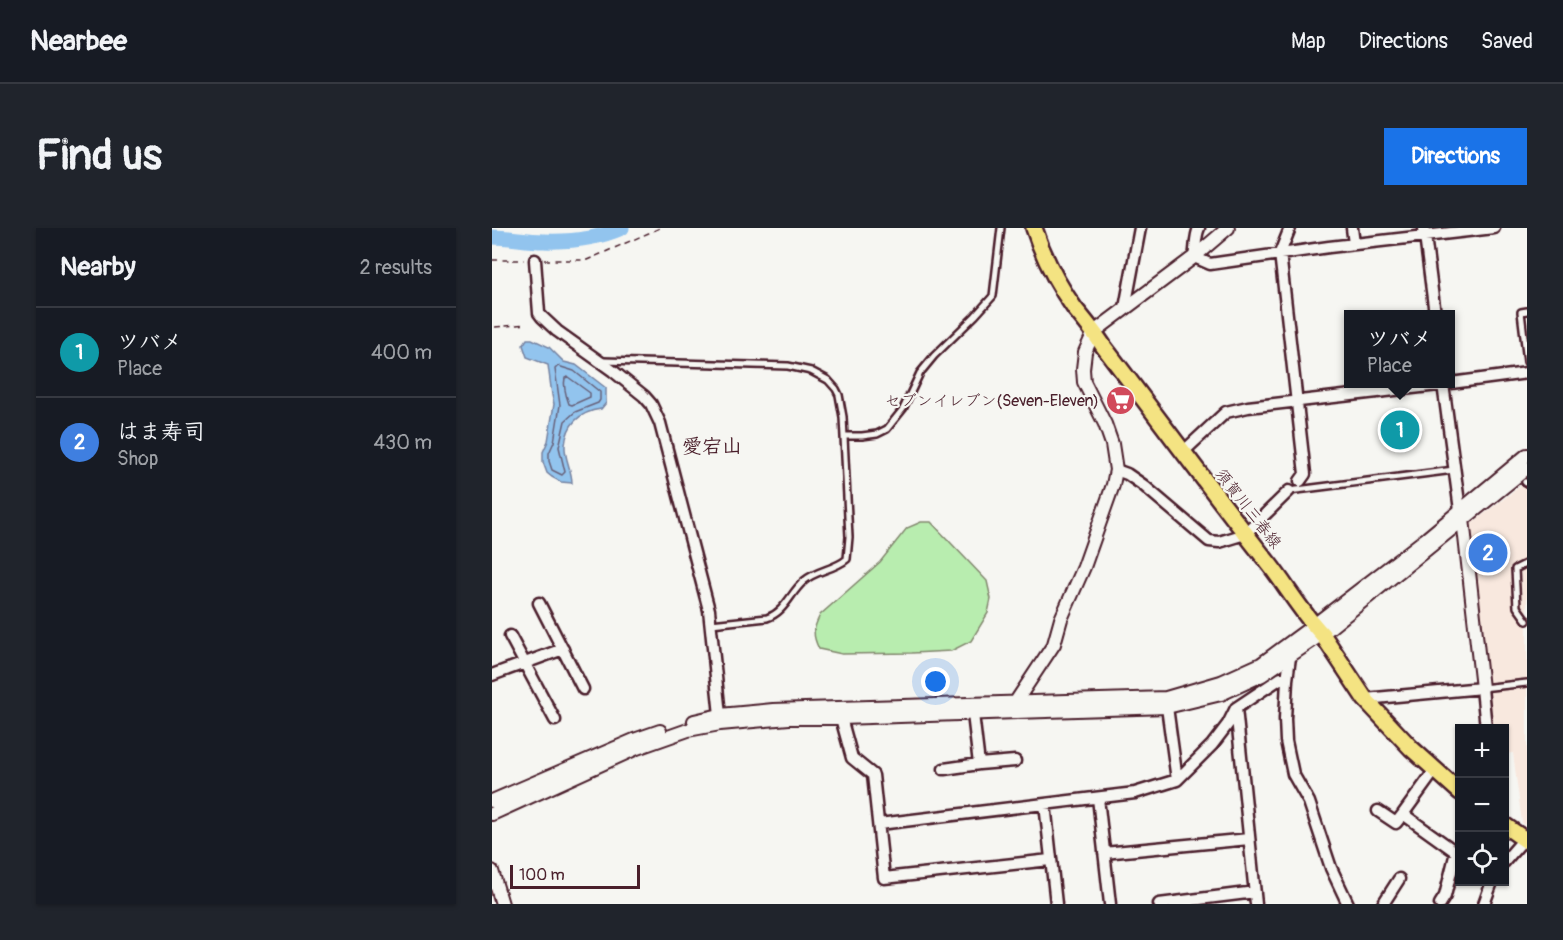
<!DOCTYPE html>
<html lang="en">
<head>
<meta charset="utf-8">
<style>
  body { margin:0; font-family:Pangolin,"Klee One",sans-serif; background:#20242c; color:#f1f3f6 }
  .controls { position:absolute; right:18px; bottom:18px; display:grid; overflow:hidden; border-radius:0px; box-shadow:0 2px 4px #0004 }
  .controls button { width:54px; height:54px; display:grid; place-items:center; padding:0; border:0; border-bottom:2px solid #363941; background:#171b24; color:#f1f3f6; font:30px sans-serif }
  .scale { position:absolute; left:18px; bottom:15px; width:130px; box-sizing:border-box; padding-left:6px; border:3px solid #4a1f2b; border-top:0; font-size:16px; line-height:21px; white-space:nowrap; color:#4a1f2b; -webkit-text-stroke:4px #f6f6f2; paint-order:stroke }
  .you { position:absolute; left:444px; top:454px; width:21px; height:21px; margin:-15px; border:4px solid #fff; border-radius:50%; background:#1a73e8; box-shadow:0 0 0 9px #1a73e833 }
  .badge { display:grid; place-items:center; width:39px; height:39px; border-radius:50%; background:#1a73e8; color:#fff; font-size:20px; font-weight:700 }
  .pin { position:absolute; translate:-50% -50%; border:3px solid #fff; box-shadow:0 2px 6px #0006 }
  .popup { position:absolute; left:852px; top:82px; width:111px; height:78px; box-sizing:border-box; display:grid; place-content:center; border-radius:0px; background:#171b24; filter:drop-shadow(0 2px 4px #0005); font-size:20px; white-space:nowrap; color:#9ea1a6 }
  .popup b { font-size:22px; color:#f1f3f6 }
  .popup::after { content:''; position:absolute; left:50%; top:100%; margin-left:-12px; border:12px solid transparent; border-top-color:#171b24 }
  .list { margin:0; padding:0; list-style:none }
  h2 { display:flex; justify-content:space-between; align-items:center; height:78px; margin:0; padding:0 24px; font-size:26px }
  h2 small { font-size:20px; font-weight:400; color:#9ea1a6 }
  .list li { display:grid; grid-template-columns:39px 1fr auto; gap:18px; align-items:center; box-sizing:border-box; height:90px; padding:0 24px; border-top:2px solid #363941 }
  .list b { display:block; font-size:22px; white-space:nowrap }
  .list p { margin:0; font-size:20px; white-space:nowrap; color:#9ea1a6 }
  .list em { font-size:20px; font-style:normal; color:#9ea1a6 }
  .icon { flex:none; width:33px; height:33px; fill:none; stroke:currentColor; stroke-width:2; stroke-linecap:round; stroke-linejoin:round }
  .map { position:relative; flex:none; width:1035px; height:676px; overflow:hidden; border-radius:0px }
  header { display:flex; align-items:center; gap:36px; box-sizing:border-box; height:84px; padding:0 30px; background:#171b24; border-bottom:2px solid #363941 }
  header strong { font-size:28px }
  nav { display:flex; gap:33px; margin-inline-start:auto; font-size:21px }
  .intro { display:flex; align-items:center; justify-content:space-between; box-sizing:border-box; height:144px; padding:0 36px }
  h1 { margin:0; font-size:42px }
  .button { padding:15px 27px; border-radius:0px; background:#1a73e8; color:#fff; font-size:21px; font-weight:700 }
  main { display:flex; gap:36px; padding:0 36px }
  aside { flex:1; background:#171b24; border-radius:0px; box-shadow:0 2px 4px #0004 }
  .map>svg:first-child { display:block }
</style>
</head>
<body>
<header>
<strong>Nearbee</strong>
<nav><a>Map</a><a>Directions</a><a>Saved</a></nav>
</header>
<div class="intro"><h1>Find us</h1><a class="button">Directions</a></div>
<main>
<aside>
<h2>Nearby<small>2 results</small></h2>
<ul class="list">
<li><span class="badge" style="background:#0f9aa8">1</span><div><b>ツバメ</b><p>Place</p></div><em>400 m</em></li>
<li><span class="badge" style="background:#3f7fe0">2</span><div><b>はま寿司</b><p>Shop</p></div><em>430 m</em></li>
</ul>
</aside>
<div class="map">
<svg width="1035" height="676" viewBox="0 0 1035 676">
  <rect width="100%" height="100%" fill="#f6f6f2"/>
  <filter id="ink" filterUnits="userSpaceOnUse"><feTurbulence type="fractalNoise" baseFrequency=".0167" numOctaves="2"/><feDisplacementMap in="SourceGraphic" scale="12" xChannelSelector="R" yChannelSelector="G"/><feConvolveMatrix kernelMatrix="1 2 1 2 8 2 1 2 1" color-interpolation-filters="sRGB"/></filter>
  <g filter="url(#ink)">
    <!-- built -->
    <path fill="#f8e8de" d="M1035 253V599L1030 595 1021 525 1013 526 1012 500H999L979 296Z"/>
    <!-- green -->
    <path fill="#b8edaf" stroke="#81866d" stroke-width="1.5" d="M429 294H439L495 353 499 371 496 385 479 413 459 423 420 425 350 426 327 421C320 407 321 401 328 387L388 334 415 300Z"/>
    <!-- water -->
    <path fill="#92c4ee" stroke="#7582a0" stroke-width="1.5" d="M35 111H40L57 119 72 134 84 137 114 160V175L109 181C88 184 75 196 73 217 72 230 80 242 80 255L69 254 60 249 55 245 51 234V224L56 213 62 176 60 167 56 137 35 129 31 117Z"/>
    <g fill="none" stroke-linecap="round" stroke-linejoin="round">
      <!-- shore -->
      <path stroke="#676179" stroke-width="1.5" d="M66 138 82 143 108 164V172L106 175 83 184 73 193 67 219 73 244 70 247 60 242 57 233V225L62 214 68 177 63 141Z
        M76 149 98 165V169L80 177 77 176C74 168 71 158 73 150Z"/>
      <!-- river -->
      <path stroke="#92c4ee" stroke-width="15" d="M0 9C18 9 34 13 52 13 79 14 105 11 130 0"/>
      <defs>
        <path id="service" d="M1035 83 1029 84 1035 134
          M111 133 296 138 319 143 336 152 344 161 347 167 351 189 357 309 355 331C342 342 324 342 312 353 298 365 294 383 275 390L219 396
          M352 208H370L385 206 395 201 411 181 428 145 442 128 483 88 501 68 509 0
          M1033 254 1035 256
          M797 263 962 242
          M1035 335 1023 341 1025 379 1035 393
          M990 460 1035 455"/>
        <path id="minor" d="M707 0C703 8 704 20 702 29L718 36 837 19 1002 0
          M798 0 788 25 813 246 808 253
          M860 0 862 16
          M932 0 943 86
          M43 32 47 85 50 89 65 103 121 143 152 168 159 176 168 195 217 382 228 487
          M633 80 648 0
          M959 155 1035 145
          M951 156 968 282
          M691 224 734 184 756 179 955 156
          M624 242 635 246 651 257 717 313 727 314 753 306 797 263
          M47 375 91 461
          M18 408 63 492
          M798 429 795 452 793 491 794 513 801 546 817 574 839 640 856 676
          M0 447 71 421
          M873 471 990 460 994 500
          M675 479 685 552
          M744 480 764 676
          M349 490 360 530 381 547 392 650 558 632
          M487 536 523 533
          M452 541 487 536 481 486
          M943 542 911 586 964 624 953 668 948 676
          M606 570 618 676
          M553 576 564 676
          M886 583 904 595 911 586
          M387 596 643 565 685 552 720 517 736 496 744 480 789 450H795
          M612 625 757 611
          M1012 634 1032 611
          M667 676 763 664
          M891 676 907 651
          M992 676 1000 654"/>
        <path id="tertiary" d="M969 286 971 291 990 460
          M522 481 523 475 562 416 569 391 592 339 621 257 624 242 620 216 613 196 592 154 591 141 593 124 602 104 702 29 736 0
          M202 493 228 487 281 482 674 470 729 454 769 436 822 397 935 310 1035 227
          M0 573 142 512 168 503
          M0 586 145 520 196 502 228 496 297 490H349L675 479 729 466 770 447 830 406 1035 240
          M0 643 10 676"/>
        <path id="primary" d="M542 0C551 28 566 57 583 81 593 93 603 105 612 119 667 191 721 265 778 337 795 359 810 385 830 406L873 471 919 520 968 564
          M1012 597 1035 613"/>
      </defs>
      <!-- service casing -->
      <use href="#service" stroke="#4a1f2b" stroke-width="10"/>
      <!-- minor casing -->
      <use href="#minor" stroke="#4a1f2b" stroke-width="15"/>
      <!-- tertiary casing -->
      <use href="#tertiary" stroke="#4a1f2b" stroke-width="16"/>
      <!-- primary casing -->
      <use href="#primary" stroke="#4a1f2b" stroke-width="20"/>
      <!-- path -->
      <path stroke="#4a1f2b" stroke-width="1.5" stroke-dasharray="6 4.5" stroke-linecap="butt" d="M0 32H32
        M52 32H95L168 0
        M3 99 34 96"/>
      <!-- service -->
      <use href="#service" stroke="#f6f6f2" stroke-width="5"/>
      <!-- minor -->
      <use href="#minor" stroke="#f6f6f2" stroke-width="10"/>
      <!-- tertiary -->
      <use href="#tertiary" stroke="#f6f6f2" stroke-width="12"/>
      <!-- primary -->
      <use href="#primary" stroke="#f4e382" stroke-width="15"/>
    </g>
  </g>
  <!-- icons -->
  <defs>
    <symbol id="supermarket-disc" viewBox="-11 -11 22 22"><circle r="9.5" fill="#d1495b" stroke="#f6f6f2"/><path d="M-6-5.5h2.5l.6 2H6L4.5 2H-2.5L-4.4-4H-6ZM-1.5 3.2a1.3 1.3 0 1 0 .1 0ZM3 3.2a1.3 1.3 0 1 0 .1 0Z" fill="#fff"/></symbol>
  </defs>
  <g fill-rule="evenodd">
    <use href="#supermarket-disc" x="612" y="156" width="33" height="33"/>
  </g>
  <g text-anchor="middle" stroke-width="4.5" stroke-linejoin="round" paint-order="stroke">
    <!-- poi labels -->
    <g font-size="16" fill="#4a1f2b" stroke="#f6f6f2" text-anchor="end">
      <text x="607" y="178">セブンイレブン(Seven-Eleven)</text>
    </g>
    <!-- street labels -->
    <g font-size="16" fill="#4a1f2b" stroke="#f6f6f2">
      <text transform="translate(757 280) rotate(52)" y="6">須賀川三春線</text>
    </g>
    <!-- quarter labels -->
    <g font-size="20" font-weight="bold" fill="#4a1f2b" stroke="#f6f6f2">
      <text x="220" y="225">愛宕山</text>
    </g>
  </g>
</svg>
<div class="controls">
<button>+</button>
<button>−</button>
<button><svg class="icon" aria-label="locate" viewBox="0 0 24 24"><circle cx="12" cy="12" r="6"/><path d="M12 2v4M12 18v4M2 12h4M18 12h4"/></svg></button>
</div>
<div class="scale">100 m</div>
<div class="you"></div>
<div class="pin badge" style="left:908px;top:202px;background:#0f9aa8">1</div>
<div class="popup"><b>ツバメ</b>Place</div>
<div class="pin badge" style="left:996px;top:325px;background:#3f7fe0">2</div>
</div>
</main>
</body>
</html>
